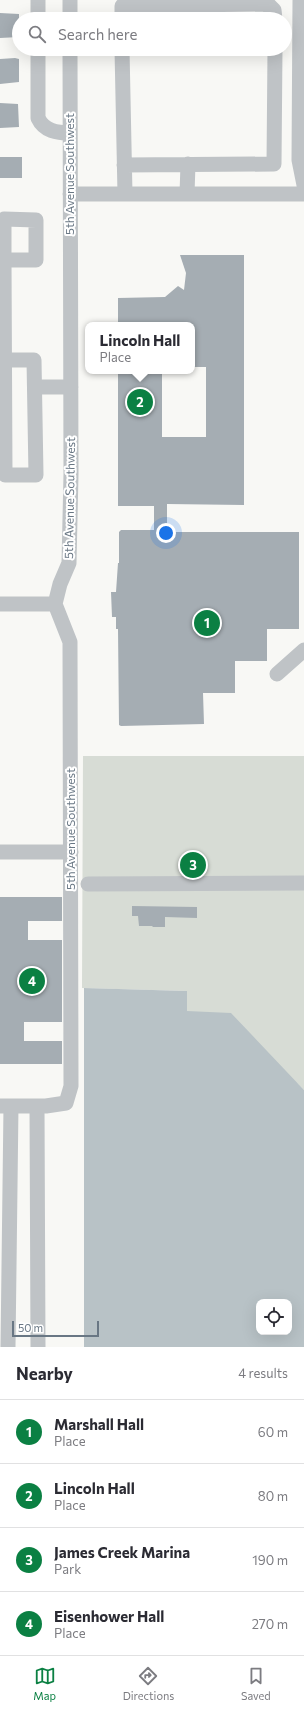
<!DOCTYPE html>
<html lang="en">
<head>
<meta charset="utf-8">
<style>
  body { margin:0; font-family:Commissioner,sans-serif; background:#f2f2f3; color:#2b2b33 }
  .controls { position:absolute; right:12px; bottom:12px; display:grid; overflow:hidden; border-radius:8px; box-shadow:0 4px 16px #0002 }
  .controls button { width:36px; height:36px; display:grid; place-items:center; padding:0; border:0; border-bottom:1px solid #e1e1e2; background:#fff; color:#2b2b33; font:20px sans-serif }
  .scale { position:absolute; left:12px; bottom:10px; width:87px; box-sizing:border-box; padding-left:4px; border:2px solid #697784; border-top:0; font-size:11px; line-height:14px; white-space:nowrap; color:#697784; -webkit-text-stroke:3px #fff; paint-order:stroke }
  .you { position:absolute; left:166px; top:533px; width:14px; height:14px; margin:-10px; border:3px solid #fff; border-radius:50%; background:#1a73e8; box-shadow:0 0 0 6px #1a73e833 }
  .badge { display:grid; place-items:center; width:26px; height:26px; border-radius:50%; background:#0b8043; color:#fff; font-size:13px; font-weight:700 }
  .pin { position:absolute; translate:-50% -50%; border:2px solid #fff; box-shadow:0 1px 4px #0006 }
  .popup { position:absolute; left:85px; top:322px; width:110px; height:52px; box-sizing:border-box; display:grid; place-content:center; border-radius:8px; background:#fff; filter:drop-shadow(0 1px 3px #0005); font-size:13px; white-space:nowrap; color:#7c7c81 }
  .popup b { font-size:15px; color:#2b2b33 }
  .popup::after { content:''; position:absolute; left:50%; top:100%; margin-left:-8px; border:8px solid transparent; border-top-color:#fff }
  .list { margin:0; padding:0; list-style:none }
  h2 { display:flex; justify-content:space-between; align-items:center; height:52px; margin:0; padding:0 16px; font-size:17px }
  h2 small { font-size:13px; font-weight:400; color:#7c7c81 }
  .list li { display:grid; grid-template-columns:26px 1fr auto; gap:12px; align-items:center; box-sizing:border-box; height:64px; padding:0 16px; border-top:1px solid #e1e1e2 }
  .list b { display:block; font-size:15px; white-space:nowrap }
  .list p { margin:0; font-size:13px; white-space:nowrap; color:#7c7c81 }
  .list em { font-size:13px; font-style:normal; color:#7c7c81 }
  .icon { flex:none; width:22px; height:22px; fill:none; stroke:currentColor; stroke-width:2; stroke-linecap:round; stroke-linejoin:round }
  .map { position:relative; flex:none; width:304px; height:1347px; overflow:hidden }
  .search { position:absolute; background:#fff; box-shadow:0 4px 16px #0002; left:12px; right:12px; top:12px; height:44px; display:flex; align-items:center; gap:10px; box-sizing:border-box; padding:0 14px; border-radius:22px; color:#7c7c81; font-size:15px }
  .sheet { height:308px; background:#fff }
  nav { display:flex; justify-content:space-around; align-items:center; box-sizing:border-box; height:56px; border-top:1px solid #e1e1e2; background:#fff; font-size:11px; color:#7c7c81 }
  nav a { display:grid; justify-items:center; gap:2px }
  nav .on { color:#0b8043 }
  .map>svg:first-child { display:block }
</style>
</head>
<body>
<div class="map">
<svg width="304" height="1347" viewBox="0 0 304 1347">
  <rect width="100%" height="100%" fill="#f8f8f5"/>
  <!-- green -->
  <path fill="#d7dcd5" d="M83 756H304V1090L298 1084 187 1011V991L82 988Z"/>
  <!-- water -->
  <path fill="#b8c2c6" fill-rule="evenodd" d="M84 988 187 991V1011L231 1013 304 1090V1347H84ZM259 1302H289V1332H259Z"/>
  <!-- building -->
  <path fill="#a5adb3" d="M0 13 19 14V37L0 38Z
    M15 58 19 59V82L0 84V59Z
    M0 103 18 104 19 127 0 128Z
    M0 157H22V178H0Z
    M180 255H244V505L167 504V532H299V629H267V661H235V693H203L204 724 121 726 119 725 118 629H116V617H112L111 592H116L118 563H119V532L121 530H154V506H118V371H162V437H206V367H192V325H118V298L165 297 178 286 184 290 186 273Z
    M0 897H62V921H28V940H62V1022H24V1041H62V1064H0Z
    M132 906 197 907V918L165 917V927H152L153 926H139L138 916H132Z"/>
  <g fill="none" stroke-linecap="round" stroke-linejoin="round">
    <!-- minor -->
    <path stroke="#bfc3c6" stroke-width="15" d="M300 0 299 160 304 185
      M38 19V0
      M70 19V0
      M122 19V6L263 4 270 6 274 10 275 19
      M38 49V118C44 131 57 133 70 133
      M122 49 125 194
      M124 165 274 164 275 49
      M70 194H304
      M187 194 188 164
      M4 219 36 220V260H4Z
      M4 260C5 332 5 404 5 475H36L34 360H5
      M35 387H71
      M0 604H55
      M277 674 304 650
      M0 852H71
      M88 884 304 883
      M0 1106H46L66 1103 71 1086 70 642 55 604 60 584 69 563 71 474 70 49
      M37 1106 38 1347
      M8 1347 11 1106"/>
  </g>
  <g text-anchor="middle" stroke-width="4" stroke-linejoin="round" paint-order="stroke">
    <!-- street labels -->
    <g font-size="12" fill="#697784" stroke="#fff">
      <text transform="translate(70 174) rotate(-90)" y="4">5th Avenue Southwest</text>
      <text transform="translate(70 498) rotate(-89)" y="4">5th Avenue Southwest</text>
      <text transform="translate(71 829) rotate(-90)" y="4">5th Avenue Southwest</text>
    </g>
  </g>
</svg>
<div class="controls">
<button><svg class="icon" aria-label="locate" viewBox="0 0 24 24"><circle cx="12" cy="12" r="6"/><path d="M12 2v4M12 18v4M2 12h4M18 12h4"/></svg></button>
</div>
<div class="scale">50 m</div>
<div class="you"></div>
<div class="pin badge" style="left:207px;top:623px">1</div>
<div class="pin badge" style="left:140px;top:402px">2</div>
<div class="popup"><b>Lincoln Hall</b>Place</div>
<div class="pin badge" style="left:193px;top:865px">3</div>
<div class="pin badge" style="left:32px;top:981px">4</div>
<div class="search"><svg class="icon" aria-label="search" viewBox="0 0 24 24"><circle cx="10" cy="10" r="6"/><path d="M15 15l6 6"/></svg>Search here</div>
</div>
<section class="sheet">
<h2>Nearby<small>4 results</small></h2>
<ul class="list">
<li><span class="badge">1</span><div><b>Marshall Hall</b><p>Place</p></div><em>60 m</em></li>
<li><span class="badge">2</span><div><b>Lincoln Hall</b><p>Place</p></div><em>80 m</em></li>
<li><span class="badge">3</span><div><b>James Creek Marina</b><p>Park</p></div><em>190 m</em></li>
<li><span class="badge">4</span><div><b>Eisenhower Hall</b><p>Place</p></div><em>270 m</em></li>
</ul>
</section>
<nav>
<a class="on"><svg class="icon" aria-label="map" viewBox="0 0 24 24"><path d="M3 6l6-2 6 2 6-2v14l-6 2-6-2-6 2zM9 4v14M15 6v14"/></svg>Map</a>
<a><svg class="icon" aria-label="directions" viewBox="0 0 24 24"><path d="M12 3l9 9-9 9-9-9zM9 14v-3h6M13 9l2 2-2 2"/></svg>Directions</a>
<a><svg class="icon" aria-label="saved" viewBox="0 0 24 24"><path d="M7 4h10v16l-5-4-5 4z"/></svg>Saved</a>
</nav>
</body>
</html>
